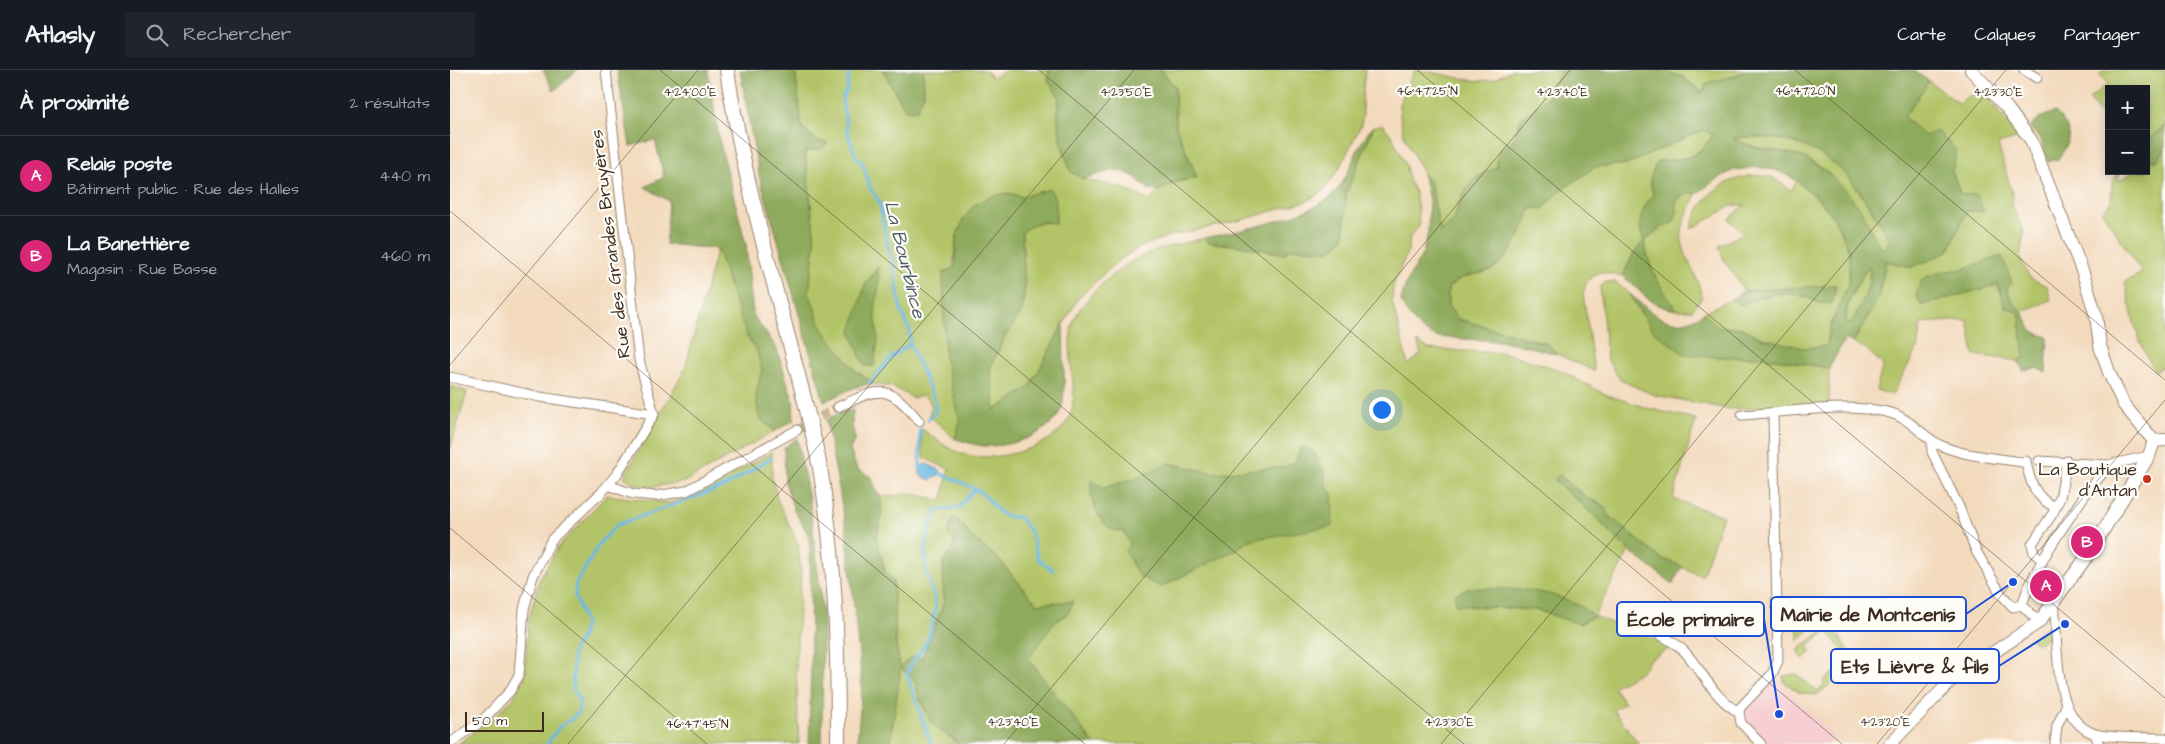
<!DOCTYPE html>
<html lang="fr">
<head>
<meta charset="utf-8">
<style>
  body { margin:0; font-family:"Architects Daughter",sans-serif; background:#20242c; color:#f1f3f6 }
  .controls { position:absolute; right:15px; top:15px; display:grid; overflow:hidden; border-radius:0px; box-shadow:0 2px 12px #0003 }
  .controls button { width:45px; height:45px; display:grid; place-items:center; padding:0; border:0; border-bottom:1px solid #363941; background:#171b24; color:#f1f3f6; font:25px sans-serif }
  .scale { position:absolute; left:15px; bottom:12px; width:79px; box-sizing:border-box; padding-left:5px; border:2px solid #3b2a1e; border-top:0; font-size:14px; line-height:18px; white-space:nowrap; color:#3b2a1e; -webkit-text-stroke:4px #fdfcf7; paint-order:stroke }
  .you { position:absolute; left:931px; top:339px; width:18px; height:18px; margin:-12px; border:4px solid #fff; border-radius:50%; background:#1a73e8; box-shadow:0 0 0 8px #1a73e833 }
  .badge { display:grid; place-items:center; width:32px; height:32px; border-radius:50%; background:#db2777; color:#fff; font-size:16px; font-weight:700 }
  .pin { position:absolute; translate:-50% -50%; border:2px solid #fff; box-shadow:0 1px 5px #0006 }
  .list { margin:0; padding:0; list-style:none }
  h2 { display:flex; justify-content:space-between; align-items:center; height:65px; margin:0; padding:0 20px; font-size:21px }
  h2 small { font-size:16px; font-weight:400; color:#9ea1a6 }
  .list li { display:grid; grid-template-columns:32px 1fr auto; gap:15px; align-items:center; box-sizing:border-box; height:80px; padding:0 20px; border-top:1px solid #363941 }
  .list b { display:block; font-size:19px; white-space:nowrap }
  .list p { margin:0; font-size:16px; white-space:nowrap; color:#9ea1a6 }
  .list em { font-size:16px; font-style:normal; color:#9ea1a6 }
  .icon { flex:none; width:28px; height:28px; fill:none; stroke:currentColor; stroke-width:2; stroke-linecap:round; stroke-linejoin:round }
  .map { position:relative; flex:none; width:1715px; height:674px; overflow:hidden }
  header { display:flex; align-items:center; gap:30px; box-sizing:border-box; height:70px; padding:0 25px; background:#171b24; border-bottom:1px solid #363941 }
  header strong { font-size:24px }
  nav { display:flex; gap:28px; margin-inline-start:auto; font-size:18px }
  .search { width:350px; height:45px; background:#20242c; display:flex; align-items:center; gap:12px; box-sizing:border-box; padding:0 18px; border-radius:0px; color:#9ea1a6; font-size:19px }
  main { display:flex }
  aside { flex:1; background:#171b24 }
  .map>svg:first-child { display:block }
</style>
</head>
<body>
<header>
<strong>Atlasly</strong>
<div class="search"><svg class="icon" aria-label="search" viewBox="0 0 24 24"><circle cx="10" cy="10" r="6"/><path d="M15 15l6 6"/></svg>Rechercher</div>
<nav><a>Carte</a><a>Calques</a><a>Partager</a></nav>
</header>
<main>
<aside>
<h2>À proximité<small>2 résultats</small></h2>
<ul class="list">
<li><span class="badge">A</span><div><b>Relais poste</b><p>Bâtiment public · Rue des Halles</p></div><em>440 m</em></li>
<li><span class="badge">B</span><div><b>La Banettière</b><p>Magasin · Rue Basse</p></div><em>460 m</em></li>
</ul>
</aside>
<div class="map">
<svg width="1715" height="674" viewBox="0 0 1715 674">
  <rect width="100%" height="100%" fill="#fdfcf7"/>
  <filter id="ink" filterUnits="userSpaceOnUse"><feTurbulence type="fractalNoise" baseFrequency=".02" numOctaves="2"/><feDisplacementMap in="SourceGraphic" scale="10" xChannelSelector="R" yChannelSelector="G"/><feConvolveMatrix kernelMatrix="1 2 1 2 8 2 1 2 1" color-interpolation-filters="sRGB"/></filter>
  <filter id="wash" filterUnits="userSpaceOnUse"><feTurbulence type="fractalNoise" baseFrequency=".0096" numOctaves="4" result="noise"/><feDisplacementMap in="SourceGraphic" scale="20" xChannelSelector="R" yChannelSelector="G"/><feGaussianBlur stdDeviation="1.12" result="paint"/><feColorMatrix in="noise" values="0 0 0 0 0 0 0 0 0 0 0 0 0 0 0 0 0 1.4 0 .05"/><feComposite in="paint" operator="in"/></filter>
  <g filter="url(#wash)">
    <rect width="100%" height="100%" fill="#f3dabd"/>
    <!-- built -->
    <path fill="#f7cfd3" d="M1326 610 1385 667 1378 674H1321L1296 648 1295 640Z"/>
    <!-- green -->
    <path fill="#b3c467" stroke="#777742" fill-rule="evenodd" d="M345 0H433L455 40 474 25 473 0H536L542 8 557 0H599L598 10 609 27C605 53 612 78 621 102L633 109 675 119 700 131C711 114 728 113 747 107L726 57 725 17 711 0H915L912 31 913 44 911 55 889 99 873 121 857 131 788 151 716 167 690 177 669 190 628 228 580 317 545 340 540 298 554 268 572 242 575 217 572 163 581 154 601 152 600 119 571 127 559 123 506 168 495 289 511 351 505 369 479 345 482 336 474 325 463 328 443 317 424 314 405 300 378 267 370 254 359 222 365 172 355 81 370 79 378 73 368 71 352 59Z
      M971 0 1024 11 1043 10 1061 0H1112L1100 18V25L1072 48 1062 72 1051 79 1047 88V97C1021 106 1010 125 1004 151L989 161 981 114 973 104 953 63 950 45 949 34 964 1Z
      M1207 0H1295C1285 9 1268 8 1256 14L1253 23 1233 7Z
      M1654 0H1715V55L1696 73V19H1659V61L1652 46 1639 29 1658 14 1649 5Z
      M1479 11 1508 33 1531 19 1569 68 1548 74 1563 127 1561 134 1574 162 1570 188 1580 208 1597 216 1601 230 1572 241C1554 227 1555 207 1552 186L1513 199 1491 202 1472 235 1548 214 1555 236 1570 244 1572 272 1576 286 1568 291 1524 285 1518 250 1471 253 1467 279 1442 325 1426 320 1433 295 1415 278 1403 273 1428 228 1436 191 1461 197 1499 180 1517 141 1502 101 1475 67 1454 47Z
      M933 55 942 66 956 96 959 111 965 122 968 139 969 156 960 167 958 180 943 217 942 231 958 295 971 284 967 272 979 279 1055 283 1107 299 1157 325 1200 339 1246 349 1223 429 1273 446 1252 506 1210 488 1159 446 1153 435 1139 429 1109 405 1141 443 1179 481 1144 546 1222 577 1200 589 1193 600 1163 617 1175 633 1163 640 1189 674H644L578 589 604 553 619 542 605 532 587 534 550 491 523 468 508 450C506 466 506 479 493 490L494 533 472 589 464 587 450 597 465 610 469 627 482 654 509 674H440L450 597 446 575 443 511 435 501 426 467 432 445 429 425 446 426 457 423 492 430 499 399 474 388 470 358C481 365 492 375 505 381 537 397 613 379 622 340 628 312 612 271 626 246 642 218 676 190 707 180 722 175 739 172 755 168L758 172 800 177 835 184 839 178 894 167 896 123 924 56ZM1005 524 1143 546 1130 554 1087 540 1006 535Z
      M1252 60 1263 64C1248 89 1234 89 1207 92L1200 109 1203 124 1194 138V171L1210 158 1222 153 1227 143 1225 131 1239 122 1246 124C1240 138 1229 157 1232 172 1236 191 1249 208 1252 227L1242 240H1228C1210 219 1200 200 1194 172L1183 185 1173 206 1150 202 1138 210 1133 223 1144 301 1107 284 1098 274 1008 249 998 236V218C1016 201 1020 208 1040 200 1059 191 1074 158 1080 139L1094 137 1110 121 1145 97 1178 94Z
      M1282 67C1379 65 1394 95 1441 172L1432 179C1425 171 1423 164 1419 156 1407 130 1376 95 1349 86 1326 78 1303 81 1282 67Z
      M1715 79V295L1705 301C1687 272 1682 246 1675 212L1692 203 1652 141 1661 132 1662 115 1668 101 1669 111 1684 101H1696V90L1707 91Z
      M1305 105 1322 107 1341 120 1347 111C1379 136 1406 168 1399 211 1397 227 1385 242 1380 257 1378 263 1378 270 1377 276L1353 278 1312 268 1291 258 1269 257 1253 243 1281 229 1291 234C1313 226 1333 219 1356 227 1368 231 1368 235 1382 233L1386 215 1294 221 1273 188 1269 176 1293 163 1279 149 1295 135H1283L1241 159C1251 125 1271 110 1305 105Z
      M267 178 297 267 307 281 312 299 306 325 309 348 325 361 234 412 202 417 185 414 174 407 235 299Z
      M1419 195C1422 216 1412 234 1402 252L1396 253C1395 231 1408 214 1419 195Z
      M1156 212H1165L1179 223 1190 243 1264 287H1312L1379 298V336L1279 339 1204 325 1170 310 1157 289 1150 217Z
      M1 316 17 322 0 380V318Z
      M322 382V408L328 431 348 474 351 502 346 592 349 674H8L39 652 63 629 74 608 79 548 90 508 110 475 157 425 218 433 245 426Z
      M1346 527 1358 531 1369 549 1348 571Z
      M1597 556 1600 566 1587 574 1580 569Z
      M1377 558 1388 565 1407 593 1367 625 1350 623 1334 612 1333 606 1346 604 1368 621 1375 615 1373 611 1400 589 1377 561 1358 577 1361 582 1353 589 1349 583V579Z"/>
    <!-- forest -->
    <path fill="#8eaa5c" stroke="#646a3d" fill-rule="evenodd" d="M93 0H127L104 21Z
      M167 0H258L269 69 296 175 303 245 326 277 343 330 344 350 325 361 309 348 306 325 312 299 307 281 297 267 267 179 216 174 219 131 195 117 214 107 205 70 180 76Z
      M290 0H345L352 59 368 71 378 73 371 79 355 81 365 172 359 222 370 254 378 267 405 300 424 314C401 315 395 324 374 331L309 105Z
      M433 0H473L474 25 466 41 455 40Z
      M599 0H711L725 17 726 57 747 108 725 112 707 121 698 119 685 107 672 101H660L633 109 621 102C612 78 605 53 609 27L598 10Z
      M1112 0H1207L1233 7 1252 23 1256 14C1267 8 1287 9 1295 0H1463L1479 11 1454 47 1475 66 1487 61 1507 81 1502 101 1510 124 1527 125 1534 141H1517L1499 180 1481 190 1461 197 1436 191 1428 228 1403 273 1395 269 1379 298 1312 287H1264L1234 284 1203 261 1179 223C1202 244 1223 265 1253 243L1269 257 1291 258 1312 268 1353 278 1377 276 1380 258 1399 212V180L1384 147 1365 125 1347 111 1328 101 1307 97 1284 100 1267 109 1246 124 1239 122 1226 131 1227 143 1222 153 1210 158 1194 171C1199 199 1210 218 1228 240 1204 239 1190 221 1173 206L1183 185 1194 171C1186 152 1191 141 1203 125L1200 109 1207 91C1234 89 1249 90 1263 64L1252 60 1178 94 1145 97 1110 121 1094 138 1080 139C1074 158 1060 191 1040 200 1021 208 1016 201 998 218V236L1008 249 1098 274 1107 284 1059 272 986 267 971 259 956 242 951 230 956 213 973 183 978 162 979 130 973 104 981 114 990 161 1004 151C1011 125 1020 106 1047 97V88L1051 79 1062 72 1072 48 1100 25V18ZM1309 67C1381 71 1409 113 1440 172L1432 179C1425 171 1423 164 1419 155 1406 129 1378 96 1349 86 1327 78 1303 82 1283 68ZM1419 196C1423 215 1411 235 1402 252L1396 253C1394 232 1407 213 1419 196Z
      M1605 42C1623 58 1622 72 1607 90L1598 91 1591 70 1580 57 1589 48Z
      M1715 55V79L1707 91 1696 90V73Z
      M924 56 896 123 894 167 881 181 839 178 835 184 800 177 758 172 755 168C788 161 869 146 889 118 903 98 906 73 924 56Z
      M600 119 606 130V154C593 149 581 154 572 163L575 217 572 242 554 268 540 298 545 340 580 317 614 252C612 277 616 308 613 332 608 362 564 376 539 376 528 377 515 371 505 369L510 351 495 289 493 203 505 197 506 168 514 148 524 135 542 126 559 123 571 127Z
      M1552 186 1562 213 1556 219 1563 234 1572 241 1582 261 1598 267 1596 303 1586 298 1573 301 1568 291 1576 286 1572 272 1570 244 1555 236 1548 215 1471 235 1466 224 1473 208 1491 202 1513 199Z
      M428 197 429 212 425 242 428 269 424 296H414L401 262 415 215Z
      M1386 215 1382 233C1368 235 1368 231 1356 227 1334 219 1313 226 1291 234L1281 229 1294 221Z
      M403 340 402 355 405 368 400 380 407 399 421 407 431 431 432 445 426 467 435 501 443 511 446 575 450 597 460 588H472L494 533 493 490 502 483 506 471 498 464 503 448 508 450 523 468 550 491 587 534 623 531 619 542 604 553 578 589 644 674H509L482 654 469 627 465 610 451 598 440 674H407L412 615 396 457 376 350 391 342Z
      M347 368 360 434 373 546 372 674H359L361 592 360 479 358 464 344 440 335 412 334 378Z
      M851 377 863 381 874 400 876 416 882 423 883 456 800 470 787 479 711 517 689 506 675 481 680 474 674 462C670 461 665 461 662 459 646 451 639 426 641 410L654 418 688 407 719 393 764 403 834 397 845 392Z
      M1109 405 1139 429 1153 435 1159 446 1210 488 1232 496 1223 514 1179 481 1141 443 1104 410Z
      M1020 518C1063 519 1110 517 1144 546L1130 554 1087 540 1006 535 1005 524Z"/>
    <!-- water -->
    <path fill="#68b8e3" stroke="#527180" d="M476 394 490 400 491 404 480 410 470 405V397Z"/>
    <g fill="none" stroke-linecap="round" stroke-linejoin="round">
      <!-- stream -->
      <path stroke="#68b8e3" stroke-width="3" d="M399 0 397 20 392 29 397 60 406 87 413 94 420 118 429 131 439 183 442 187 451 240 460 261V274L484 329 486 341 478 350
        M419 313 443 286 460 274
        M470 359V397L473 398
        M489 403C501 408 514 413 525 419 546 429 542 449 570 447L581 463 588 489 603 500
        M97 674 109 657 123 648 128 642 130 632 123 618V582L132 566 135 553 125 526 126 514 150 473 167 455 276 416 321 388
        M481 674 457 604C460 591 471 583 477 571 479 566 484 548 485 541 487 528 481 520 478 508 472 483 477 464 486 440L508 438 525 419"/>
    </g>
  </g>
  <g filter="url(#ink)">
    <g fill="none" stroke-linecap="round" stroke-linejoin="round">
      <!-- street-tunnel -->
      <path stroke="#ceb79d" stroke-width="9" stroke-dasharray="9 4.5" stroke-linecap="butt" d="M347 360 388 337"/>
      <defs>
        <path id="street" d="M156 0 189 290 204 344
          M1574 0 1587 8
          M0 307 90 327 204 344
          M388 337C430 318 437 312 469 351
          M1292 345C1338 342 1392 333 1437 342 1460 347 1472 367 1492 376 1515 386 1546 388 1571 392L1576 391C1579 409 1585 430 1606 437
          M1482 371V382L1509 437 1526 481 1551 524 1563 537 1572 535 1589 552
          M1589 391 1658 395 1699 386
          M158 415 183 424 206 426 236 421 347 360
          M1593 491 1584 483 1582 474 1603 443 1610 428 1617 391
          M1604 533C1609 569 1600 652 1646 664 1665 669 1694 667 1715 668
          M1572 535C1584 497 1614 456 1637 422 1643 413 1653 405 1658 395
          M1186 552C1202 561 1222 569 1235 582 1253 602 1265 630 1289 642L1291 653 1311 674
          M1289 642 1290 638 1322 604 1328 591 1323 343
          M1645 664 1649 674
          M0 673 32 651 60 621 69 605 74 539 83 506 102 469 152 422 167 404 204 344
          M1605 674 1607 656 1616 636"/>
        <path id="secondary" d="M1521 0 1557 38 1581 70 1633 203 1646 246 1650 276 1660 305 1674 335 1704 371
          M1440 674 1502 610 1589 552 1638 485 1699 386 1704 371 1715 370"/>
        <path id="primary" d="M277 0C290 88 313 173 336 259 348 305 361 351 370 398 386 490 388 581 388 674"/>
      </defs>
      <!-- street casing -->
      <use href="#street" stroke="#97826e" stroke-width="11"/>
      <!-- secondary casing -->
      <use href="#secondary" stroke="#97826e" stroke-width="14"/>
      <!-- primary casing -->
      <use href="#primary" stroke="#97826e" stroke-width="16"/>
      <!-- street -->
      <use href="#street" stroke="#fff" stroke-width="9"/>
      <!-- secondary -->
      <use href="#secondary" stroke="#fff" stroke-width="12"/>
      <!-- primary -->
      <use href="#primary" stroke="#fff" stroke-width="14"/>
    </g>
  </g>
  <!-- ticks -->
  <path fill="none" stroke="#3b2a1e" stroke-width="1" stroke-opacity="0.45" d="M210 0 1014 674M589 0 1392 674M967 0 1715 628M1345 0 1715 310M0 141 635 674M0 295 248 0M0 458 257 674M118 674 684 0M554 674 1120 0M991 674 1556 0M1427 674 1715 330"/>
  <!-- markers -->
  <circle fill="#c8321e" stroke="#fdfcf7" stroke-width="2" cx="1697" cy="409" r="5"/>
  <g text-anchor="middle" stroke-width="4.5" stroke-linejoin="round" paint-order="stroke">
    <!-- street labels -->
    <g font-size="18" fill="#3b2a1e" stroke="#fdfcf7">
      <text transform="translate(160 174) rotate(-97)" y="6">Rue des Grandes Bruyères</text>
    </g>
    <!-- poi labels -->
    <g font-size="18" fill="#3b2a1e" stroke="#fdfcf7" text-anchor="end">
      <text x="1687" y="405">La Boutique<tspan x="1687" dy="21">d'Antan</tspan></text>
    </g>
    <!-- water labels -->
    <g font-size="19" font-style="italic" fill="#4b5c63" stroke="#fdfcf7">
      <text transform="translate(456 189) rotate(76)" y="7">La Bourbince</text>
    </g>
  </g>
  <g font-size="12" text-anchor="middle" fill="#3b2a1e" stroke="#fdfcf7" stroke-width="4.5" stroke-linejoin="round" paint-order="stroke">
    <text x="977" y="25">46°47'25"N</text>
    <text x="1355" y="25">46°47'20"N</text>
    <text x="240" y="26">4°24'00"E</text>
    <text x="676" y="26">4°23'50"E</text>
    <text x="1112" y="26">4°23'40"E</text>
    <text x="1548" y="26">4°23'30"E</text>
    <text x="563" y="656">4°23'40"E</text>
    <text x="999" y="656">4°23'30"E</text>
    <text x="1435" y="656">4°23'20"E</text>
    <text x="247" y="658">46°47'45"N</text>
  </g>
  <!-- callouts -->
  <path fill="none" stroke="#1d4ed8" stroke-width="2" d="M1563 512L1516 544M1329 644L1314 549M1615 554L1549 596"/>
  <g fill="#1d4ed8" stroke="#fdfcf7" stroke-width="2">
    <circle cx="1563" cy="512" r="5"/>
    <circle cx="1329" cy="644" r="5"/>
    <circle cx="1615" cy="554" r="5"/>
  </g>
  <g fill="#fdfcf7" stroke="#1d4ed8" stroke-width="2">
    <rect x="1321" y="527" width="195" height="34" rx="5"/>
    <rect x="1167" y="532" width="147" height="34" rx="5"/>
    <rect x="1381" y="579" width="168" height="34" rx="5"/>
  </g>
  <g font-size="19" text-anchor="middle" font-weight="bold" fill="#3b2a1e">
    <text x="1418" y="551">Mairie de Montcenis</text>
    <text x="1241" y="556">École primaire</text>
    <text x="1465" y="603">Ets Lièvre &amp; fils</text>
  </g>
</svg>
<div class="controls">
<button>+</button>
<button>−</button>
</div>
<div class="scale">50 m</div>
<div class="you"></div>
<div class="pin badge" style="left:1596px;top:516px">A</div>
<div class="pin badge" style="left:1637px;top:472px">B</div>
</div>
</main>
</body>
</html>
